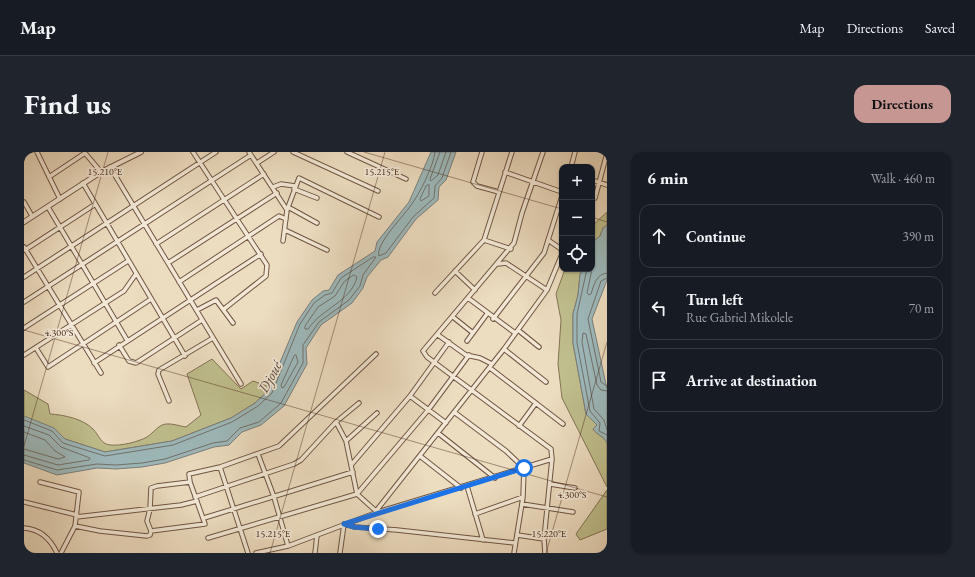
<!DOCTYPE html>
<html lang="en">
<head>
<meta charset="utf-8">
<style>
  body { margin:0; font-family:"EB Garamond",serif; background:#20242c; color:#f1f3f6 }
  .controls { position:absolute; right:12px; top:12px; display:grid; overflow:hidden; border-radius:8px; box-shadow:0 1px 3px #0004 }
  .controls button { width:36px; height:36px; display:grid; place-items:center; padding:0; border:0; border-bottom:1px solid #363941; background:#171b24; color:#f1f3f6; font:20px sans-serif }
  .stop { position:absolute; width:12px; height:12px; margin:-9px; border:3px solid #1a73e8; border-radius:50%; background:#fff }
  .stop.end { background:#1a73e8; border-color:#fff; box-shadow:0 1px 4px #0008 }
  .list { margin:0; padding:0; list-style:none }
  h2 { display:flex; justify-content:space-between; align-items:center; height:52px; margin:0; padding:0 16px; font-size:17px }
  h2 small { font-size:13px; font-weight:400; color:#9ea1a6 }
  .list li { display:grid; grid-template-columns:26px 1fr auto; gap:12px; align-items:center; box-sizing:border-box; height:64px; margin:0 8px 8px; padding:0 8px; border:1px solid #363941; border-radius:12px }
  .list b { display:block; font-size:15px; white-space:nowrap }
  .list p { margin:0; font-size:13px; white-space:nowrap; color:#9ea1a6 }
  .list em { font-size:13px; font-style:normal; color:#9ea1a6 }
  .icon { flex:none; width:22px; height:22px; fill:none; stroke:currentColor; stroke-width:2; stroke-linecap:round; stroke-linejoin:round }
  .map { position:relative; flex:none; width:583px; height:401px; overflow:hidden; border-radius:12px }
  header { display:flex; align-items:center; gap:24px; box-sizing:border-box; height:56px; padding:0 20px; background:#171b24; border-bottom:1px solid #363941 }
  header strong { font-size:19px }
  nav { display:flex; gap:22px; margin-inline-start:auto; font-size:14px }
  .intro { display:flex; align-items:center; justify-content:space-between; box-sizing:border-box; height:96px; padding:0 24px }
  h1 { margin:0; font-size:28px }
  .button { padding:10px 18px; border-radius:12px; background:#c59692; color:#111; font-size:14px; font-weight:700 }
  main { display:flex; gap:24px; padding:0 24px }
  aside { flex:1; background:#171b24; border-radius:12px; box-shadow:0 1px 3px #0004 }
  .map>svg:first-child { display:block }
</style>
</head>
<body>
<header>
<strong>Map</strong>
<nav><a>Map</a><a>Directions</a><a>Saved</a></nav>
</header>
<div class="intro"><h1>Find us</h1><a class="button">Directions</a></div>
<main>
<div class="map">
<svg width="583" height="401" viewBox="0 0 583 401">
  <rect width="100%" height="100%" fill="#ecdcc0"/>
  <filter id="stains"><feTurbulence type="fractalNoise" baseFrequency=".005" numOctaves="4"/><feColorMatrix values="0 0 0 0 .2 0 0 0 0 .09 0 0 0 0 .02 0 0 0 .5 -.17"/></filter>
  <radialGradient id="worn" r=".72"><stop offset=".6" stop-color="#630" stop-opacity="0"/><stop offset="1" stop-color="#630" stop-opacity=".3"/></radialGradient>
  <!-- green -->
  <path fill="#bfbe8d" stroke="#837454" d="M583 60V73L579 76 576 84 568 92V74Z
    M541 117H559L556 123 554 143 549 162V191L562 262 573 273 569 277C573 283 580 284 583 291V335L538 246 534 212 537 168 532 142Z
    M188 207 217 237 229 229 243 234 244 239 231 251 207 266 148 289 81 300 41 287 0 264V238L24 252 26 262C41 263 59 267 69 277 75 283 77 293 87 293 97 294 114 290 123 285 128 282 132 276 138 273 145 270 155 274 162 275L177 263 163 222Z
    M583 338V377L556 388 552 382Z"/>
  <!-- water -->
  <path fill="#9db9bc" stroke="#7b7f7c" d="M407 0H432L422 28 415 35 414 48 392 67 364 105 357 108 343 125 339 136 328 151 297 173 282 196 283 212 260 254 237 273 218 280 205 293 190 295 141 311 118 315 92 317 73 316 33 323 0 311V264L30 276 41 287 81 300 148 289 207 266 231 251 244 239 273 170 288 148 299 139 305 138 314 123 351 99 353 90 385 50Z
    M583 73V128L568 167 583 237V291C580 284 573 283 569 277L573 273 562 262 549 191V162L554 143 556 123 559 117H568V90L576 84 579 76Z"/>
  <g fill="none" stroke-linecap="round" stroke-linejoin="round">
    <!-- shore -->
    <path stroke="#72716c" stroke-width="1" d="M411 0C410 13 395 43 387 53 380 64 351 92 355 104L362 101 389 65 410 46 411 34 418 26 427 0
      M416 0 406 27 407 29 414 23 422 0
      M405 33V44L397 49 396 47 402 34Z
      M563 117 553 162V191L566 259 576 271 575 279 583 283
      M568 117 563 141 565 143 567 142C570 133 572 122 583 121
      M330 123 333 125C327 150 298 156 284 177H281V174L294 155 311 144 320 130Z
      M583 126 577 129 564 167 577 230 583 234
      M272 203 274 210 260 235 258 236 257 233 270 204Z
      M583 239 577 238 573 233 562 182 559 181 558 190 570 257 580 268 583 278
      M0 268 28 279 39 291 81 304 149 293 208 270 234 254 248 241 276 172 290 151 301 143 308 141 317 126 349 105H352L339 123 336 134 325 148 295 170 279 193V211L257 251 235 270 216 276 203 289 189 291 141 307 118 311 92 313 73 312 33 318 0 308
      M0 274 25 283 37 295 66 306 65 308 34 313 0 303
      M0 280 21 288 31 299 41 305 34 307 0 297"/>
    <defs>
      <path id="minor" d="M13 0 36 47
        M169 0 243 113 242 124 200 157
        M225 0 263 58
        M269 0 354 39
        M323 0 382 27
        M458 0 449 30 453 34 475 40
        M519 0 498 61 490 91 399 199 403 205 527 297 528 307 520 387 521 401
        M61 1 77 20
        M233 11 250 0
        M86 15 217 232
        M547 15 551 0
        M481 20 538 40
        M25 25 61 1
        M568 28 583 33
        M59 31 161 204
        M249 35 257 32 271 34
        M270 37 293 46
        M571 46 583 1
        M0 50 8 64
        M24 55 103 188
        M264 55 293 71
        M261 78 303 98
        M460 88 487 97
        M259 89 263 58 275 26 355 65
        M132 92 240 22
        M0 95 77 221
        M1 98 70 53
        M144 111 253 41
        M474 112 482 111 523 138
        M431 119 451 138
        M0 125 192 0
        M155 130 255 64 262 67
        M411 141 460 88 488 0
        M444 146 491 181
        M0 150 227 3
        M173 158 192 148 209 171
        M429 165 449 181
        M469 167 520 101 538 44
        M0 176 104 109
        M494 178 515 195
        M414 183 442 203 456 206 468 212
        M443 189 463 162
        M95 193 105 209 112 211 178 168
        M12 196 24 215 127 147
        M480 197 522 230
        M0 203 100 139 112 122
        M70 211 237 102
        M466 216 539 272
        M386 244 422 271
        M145 249 134 222 135 218 189 186
        M430 260 482 299 500 316 499 345 490 401
        M312 270 322 289 333 342 353 360
        M495 274 512 251
        M414 281 471 326
        M322 289 353 261
        M234 302 250 345 264 394
        M396 304 437 336
        M328 312 386 244 425 190
        M196 315 224 401
        M16 330 55 340 51 374 76 379 123 384 126 383 127 379 123 369 126 357 127 336 133 334 166 330
        M526 332 551 336
        M443 334 459 388
        M171 345 270 312 277 308 312 270 335 251
        M0 350 53 363
        M498 352 549 360
        M352 359 480 197 523 138 538 102 537 97 524 88
        M451 362 499 345
        M52 365 157 353 173 349
        M180 366 329 320
        M0 376C16 377 26 386 33 401
        M127 379 181 372 166 330 165 322 196 315 255 294 352 202
        M493 383 520 387
        M184 386 333 342 405 257 445 203
        M37 401 51 374
        M232 401 264 394 354 360 528 307
        M291 401 293 383
        M316 401 320 372 331 375 373 378 491 391"/>
      <path id="tertiary" d="M0 70 77 20 117 0"/>
    </defs>
    <!-- minor casing -->
    <use href="#minor" stroke="#705644" stroke-width="5.5"/>
    <!-- tertiary casing -->
    <use href="#tertiary" stroke="#705644" stroke-width="6"/>
    <!-- minor -->
    <use href="#minor" stroke="#f3e8d6" stroke-width="3.5"/>
    <!-- tertiary -->
    <use href="#tertiary" stroke="#f3e8d6" stroke-width="4"/>
  </g>
  <g fill="none" stroke-linecap="round" stroke-linejoin="round">
    <!-- route -->
    <path stroke="#1a73e8" stroke-width="5" d="M354 377 330 375 320 372 500 316"/>
  </g>
  <!-- ticks -->
  <path fill="none" stroke="#47291b" stroke-width="1" stroke-opacity="0.45" d="M340 0 538 57M568 65 583 70M0 178 583 345M0 294 84 0M246 401 361 0M522 401 583 190"/>
  <g text-anchor="middle" stroke-width="3.5" stroke-linejoin="round" paint-order="stroke">
    <!-- water labels -->
    <g font-size="15" font-style="italic" fill="#5c4d43" stroke="#f3e8d6">
      <text transform="translate(246 225) rotate(-62)" y="5">Djoué</text>
    </g>
  </g>
  <g font-size="10" text-anchor="middle" fill="#47291b" stroke="#f3e8d6" stroke-width="3.5" stroke-linejoin="round" paint-order="stroke">
    <text x="81" y="23">15.210°E</text>
    <text x="358" y="23">15.215°E</text>
    <text x="35" y="184">4.300°S</text>
    <text x="548" y="346">4.300°S</text>
    <text x="249" y="385">15.215°E</text>
    <text x="525" y="385">15.220°E</text>
  </g>
  <rect width="100%" height="100%" filter="url(#stains)"/>
  <rect width="100%" height="100%" fill="url(#worn)"/>
</svg>
<div class="controls">
<button>+</button>
<button>−</button>
<button><svg class="icon" aria-label="locate" viewBox="0 0 24 24"><circle cx="12" cy="12" r="6"/><path d="M12 2v4M12 18v4M2 12h4M18 12h4"/></svg></button>
</div>
<div class="stop" style="left:500px;top:316px"></div>
<div class="stop end" style="left:354px;top:377px"></div>
</div>
<aside>
<h2>6 min<small>Walk · 460 m</small></h2>
<ul class="list">
<li><svg class="icon" aria-label="ahead" viewBox="0 0 24 24"><path d="M12 20V5M6 11l6-6 6 6"/></svg><div><b>Continue</b></div><em>390 m</em></li>
<li><svg class="icon" aria-label="left" viewBox="0 0 24 24"><path d="M17 20v-9H6M10 6l-5 5 5 5"/></svg><div><b>Turn left</b><p>Rue Gabriel Mikolele</p></div><em>70 m</em></li>
<li><svg class="icon" aria-label="arrive" viewBox="0 0 24 24"><path d="M6 21V4h12l-3 4 3 4H6"/></svg><div><b>Arrive at destination</b></div></li>
</ul>
</aside>
</main>
</body>
</html>
